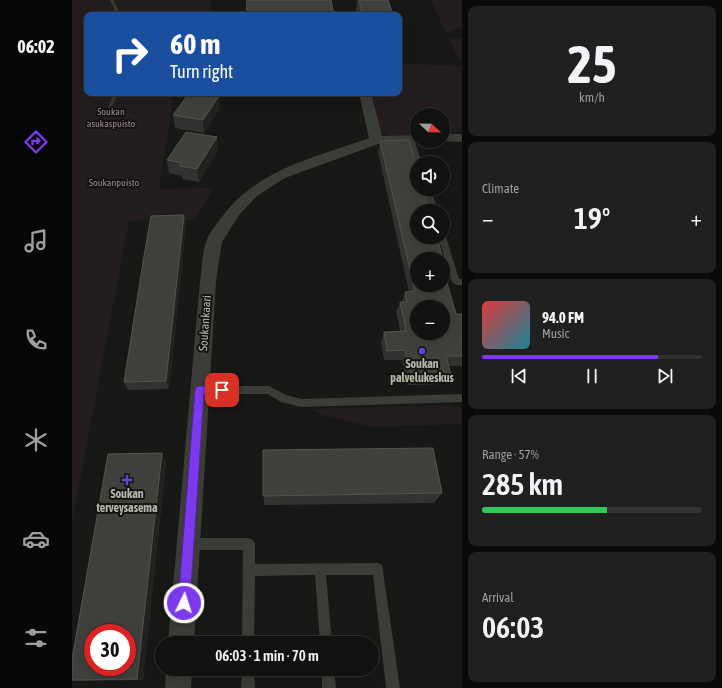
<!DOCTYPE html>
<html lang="en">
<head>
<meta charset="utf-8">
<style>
	:root { --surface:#121211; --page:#1f201f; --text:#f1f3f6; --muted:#9c9e9f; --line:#313231; --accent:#7c3aed }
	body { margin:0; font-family:"Asap Condensed",sans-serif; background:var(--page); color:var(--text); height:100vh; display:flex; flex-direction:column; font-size:15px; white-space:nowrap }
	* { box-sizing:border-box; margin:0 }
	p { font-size:13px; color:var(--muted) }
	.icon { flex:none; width:22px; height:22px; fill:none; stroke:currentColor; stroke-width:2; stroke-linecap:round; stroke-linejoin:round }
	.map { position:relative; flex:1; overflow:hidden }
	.panel { display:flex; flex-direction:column; gap:6px; padding:6px; background:#0a0a09; width:260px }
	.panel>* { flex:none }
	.top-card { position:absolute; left:12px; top:12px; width:318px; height:84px; border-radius:8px; box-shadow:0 4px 16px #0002,0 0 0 1px var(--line); background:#1a4fa0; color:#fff; overflow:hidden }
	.needle { width:26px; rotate:112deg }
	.buttons { position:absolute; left:338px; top:108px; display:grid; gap:8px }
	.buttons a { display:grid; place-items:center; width:40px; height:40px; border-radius:50%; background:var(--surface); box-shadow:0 4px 16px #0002,0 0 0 1px var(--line); font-size:20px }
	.speed { position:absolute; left:12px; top:624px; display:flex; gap:8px; font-size:20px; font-weight:700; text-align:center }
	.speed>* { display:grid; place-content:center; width:52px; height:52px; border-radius:50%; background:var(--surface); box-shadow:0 4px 16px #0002,0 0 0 1px var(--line); line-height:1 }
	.speed .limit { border:6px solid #d22; background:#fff; color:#111 }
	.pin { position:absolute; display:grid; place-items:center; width:34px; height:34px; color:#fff; margin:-17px; border-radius:8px; box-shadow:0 2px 6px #0006 }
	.me { position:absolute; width:44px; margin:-22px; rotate:4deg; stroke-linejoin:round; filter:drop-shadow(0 0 3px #0008) }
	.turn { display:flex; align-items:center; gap:14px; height:84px; padding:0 20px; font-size:18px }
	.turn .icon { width:52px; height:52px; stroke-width:2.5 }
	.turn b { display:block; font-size:28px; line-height:34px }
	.big { font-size:30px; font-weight:600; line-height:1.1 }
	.panel .card { flex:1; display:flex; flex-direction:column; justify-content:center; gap:6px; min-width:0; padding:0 14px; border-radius:8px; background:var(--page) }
	.panel .dial { align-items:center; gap:0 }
	.dial b { font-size:52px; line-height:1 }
	.song { display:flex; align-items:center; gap:12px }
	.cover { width:48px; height:48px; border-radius:6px; background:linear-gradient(135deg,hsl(0 70% 55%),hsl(190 70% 35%)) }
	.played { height:4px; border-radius:2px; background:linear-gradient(90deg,var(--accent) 80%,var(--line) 80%) }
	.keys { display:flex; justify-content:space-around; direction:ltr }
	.heat { display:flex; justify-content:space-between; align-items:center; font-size:22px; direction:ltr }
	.charge { height:6px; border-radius:3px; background:linear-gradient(90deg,#34c759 57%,var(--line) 0) }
	.trip { position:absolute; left:83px; top:636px; width:224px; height:40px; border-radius:20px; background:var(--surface); box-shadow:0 4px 16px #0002,0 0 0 1px var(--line); font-weight:600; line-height:40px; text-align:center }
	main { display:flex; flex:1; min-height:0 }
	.tab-bar { display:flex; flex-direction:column; width:72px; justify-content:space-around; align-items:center; background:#070707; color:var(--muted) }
	.tab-bar .icon { width:28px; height:28px }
	.tab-bar .current { color:var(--accent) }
	.tab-bar b { font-size:18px; color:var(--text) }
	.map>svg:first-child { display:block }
</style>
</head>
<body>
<main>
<nav class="tab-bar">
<b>06:02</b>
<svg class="icon current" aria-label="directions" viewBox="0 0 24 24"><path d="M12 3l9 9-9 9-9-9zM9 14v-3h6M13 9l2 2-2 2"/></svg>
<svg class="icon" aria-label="music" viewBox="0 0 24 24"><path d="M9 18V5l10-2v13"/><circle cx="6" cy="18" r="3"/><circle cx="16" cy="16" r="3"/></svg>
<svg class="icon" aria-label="phone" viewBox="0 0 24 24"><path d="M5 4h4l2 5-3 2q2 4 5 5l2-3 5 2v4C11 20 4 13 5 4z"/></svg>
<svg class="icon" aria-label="climate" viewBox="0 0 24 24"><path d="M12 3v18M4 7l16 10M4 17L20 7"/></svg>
<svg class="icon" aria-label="car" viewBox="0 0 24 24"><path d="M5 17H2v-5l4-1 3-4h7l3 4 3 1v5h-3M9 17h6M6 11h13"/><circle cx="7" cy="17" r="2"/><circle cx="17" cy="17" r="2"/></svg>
<svg class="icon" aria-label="filters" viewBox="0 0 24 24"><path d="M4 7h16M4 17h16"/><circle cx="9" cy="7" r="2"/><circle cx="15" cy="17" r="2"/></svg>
</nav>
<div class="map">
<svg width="390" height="688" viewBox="0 0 390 688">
	<rect width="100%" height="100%" fill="#181817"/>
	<path fill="#231d20" d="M0 0H139L137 15H15V93H99L101 99 87 189 142 188 122 220 57 221 0 523Z
		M359 0H390V27L374 33Z
		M376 37 390 39V59H386Z
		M327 64 374 65 390 67V129L384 132 371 135V115H345V135H316L308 132 299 93H327Z
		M381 405 383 408 390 409V424L300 427 248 414 240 409Z"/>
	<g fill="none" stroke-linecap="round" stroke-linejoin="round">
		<path fill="#3b392e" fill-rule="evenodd" d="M38 0H42L46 9 45 15H41L42 9Z
			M42 93H46L38 113 35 114 34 113Z"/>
		<path fill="#3c3d38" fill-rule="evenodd" d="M339 137 342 139 350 163H345V165L344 163 336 139Z
			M351 189H359L366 211H358Z
			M371 235 374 237 387 279H390V285H384L380 282 366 237H371Z
			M128 386H197L214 395 229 399 390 394V402L229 407 209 402 196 394H128L125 393 123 390 125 387Z
			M116 538H177L181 540 183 544V564L306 563 310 565 328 688H314L301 575H254L260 643H248L243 575 183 576 182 643H170L171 550H116L112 548 110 544 112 540Z
			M170 669H182L183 688H169Z
			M250 669H262L264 688H250Z"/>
		<path fill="#3c3d38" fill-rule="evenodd" d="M287 93H299L310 136 345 135V141L350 142 306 144 213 178 185 196 167 215 150 242 144 281 122 643H96L128 281C130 269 130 253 134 242 137 233 144 225 149 218 185 169 242 158 297 138Z
			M371 134H390V142L367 141H371Z
			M94 669H120L119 688H93Z"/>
	</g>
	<path fill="#323330" d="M285 0H316L321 15H284V12Z
		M148 108 132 133 103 128 101 115Z
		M308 141 345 259 384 314H390V366H376L379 375 373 384 335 385 330 360H312L309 342 312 332 328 331 324 312 328 302H330L333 292H337L306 152Z
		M146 150 127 182 110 179V176L97 173 95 160Z
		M112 215 114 226 97 389 56 390 52 382Z
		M191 450 370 493 362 503 192 505Z
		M90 453 94 462 71 680 5 681 0 680V659Z"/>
	<path fill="#222221" d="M147 96 148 108 132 133 131 120Z
		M145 137 146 150 127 182 125 169Z
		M112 215 114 226 97 389 94 381Z
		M90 453 94 462 71 680 65 679Z"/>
	<path fill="#40413d" stroke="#52544e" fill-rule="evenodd" d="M175 0H259L262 15H174Z
		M287 0H316L321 15H294L293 11H289Z
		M117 93H132L147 96 131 120 101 115Z
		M114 132 145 137 125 169 108 166 110 163 95 160Z
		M337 140 345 169V189H351L357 211H345V237H365L371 259H345V285H371V269L384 314H390V356H374L379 375 339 376 333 350 315 351 312 332 334 331 328 302H335L333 292 343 291 308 141ZM345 307H371V333H345Z
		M112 215 94 381 52 382 72 256 79 216Z
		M361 448 370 493 191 496V450Z
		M90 453 65 679 0 680V659L36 454ZM21 633H55V667H21Z"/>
	<path fill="#7c3aed" stroke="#51269a" d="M128 386H150L154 387 155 390 154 393 132 394 118 603 116 607 112 609 108 607 106 603 123 390 124 387Z"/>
	<g fill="#5a4bdc" stroke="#131312" stroke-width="1.5">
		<circle cx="350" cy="351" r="4"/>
		<path d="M53 474h4v4h4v4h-4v4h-4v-4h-4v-4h4z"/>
	</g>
	<g text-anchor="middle" stroke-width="4" stroke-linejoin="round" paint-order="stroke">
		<g font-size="10" fill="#9f8491" stroke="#131312">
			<text x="39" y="115">Soukan<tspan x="39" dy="12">asukaspuisto</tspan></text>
			<text x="42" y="186">Soukanpuisto</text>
		</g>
		<g font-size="12" fill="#b5b7aa" stroke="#131312">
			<text transform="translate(133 323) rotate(-86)" y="4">Soukankaari</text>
		</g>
		<g font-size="12" font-weight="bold" fill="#b5b7aa" stroke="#131312">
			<text x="350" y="368">Soukan<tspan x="350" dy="14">palvelukeskus</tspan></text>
			<text x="55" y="498">Soukan<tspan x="55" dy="14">terveysasema</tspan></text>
		</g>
	</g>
</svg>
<div class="buttons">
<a><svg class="needle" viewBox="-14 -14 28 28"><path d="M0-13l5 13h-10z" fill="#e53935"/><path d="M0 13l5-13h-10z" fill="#9c9e9f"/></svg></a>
<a><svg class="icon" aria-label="sound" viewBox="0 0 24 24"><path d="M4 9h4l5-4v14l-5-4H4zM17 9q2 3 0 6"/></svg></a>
<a><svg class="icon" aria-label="search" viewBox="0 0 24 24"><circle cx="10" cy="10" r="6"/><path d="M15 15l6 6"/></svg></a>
<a>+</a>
<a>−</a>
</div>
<div class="speed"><div class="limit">30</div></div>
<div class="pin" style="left:150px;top:390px;background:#d93025"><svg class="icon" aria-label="arrive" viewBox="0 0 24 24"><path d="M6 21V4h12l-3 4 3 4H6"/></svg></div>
<svg class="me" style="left:112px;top:603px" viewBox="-20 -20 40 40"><circle r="17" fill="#7c3aed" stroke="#fff" stroke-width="3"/><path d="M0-11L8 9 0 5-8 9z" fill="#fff"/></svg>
<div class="trip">06:03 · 1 min · 70 m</div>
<div class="top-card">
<div class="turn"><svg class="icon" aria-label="right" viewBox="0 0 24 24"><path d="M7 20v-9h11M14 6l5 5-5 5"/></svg><div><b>60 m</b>Turn right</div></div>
</div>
</div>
<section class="panel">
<div class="card dial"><b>25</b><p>km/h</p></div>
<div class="card"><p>Climate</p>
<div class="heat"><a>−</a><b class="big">19°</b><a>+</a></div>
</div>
<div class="card">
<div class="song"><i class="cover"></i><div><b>94.0 FM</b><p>Music</p></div></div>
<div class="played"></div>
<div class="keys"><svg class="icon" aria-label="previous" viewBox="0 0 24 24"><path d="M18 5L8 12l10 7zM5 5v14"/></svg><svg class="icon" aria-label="pause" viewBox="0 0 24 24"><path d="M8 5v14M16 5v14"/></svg><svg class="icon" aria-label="next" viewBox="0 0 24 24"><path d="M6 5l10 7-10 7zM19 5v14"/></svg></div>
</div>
<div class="card"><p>Range · 57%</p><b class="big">285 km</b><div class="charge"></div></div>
<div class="card"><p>Arrival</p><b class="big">06:03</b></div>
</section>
</main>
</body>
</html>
